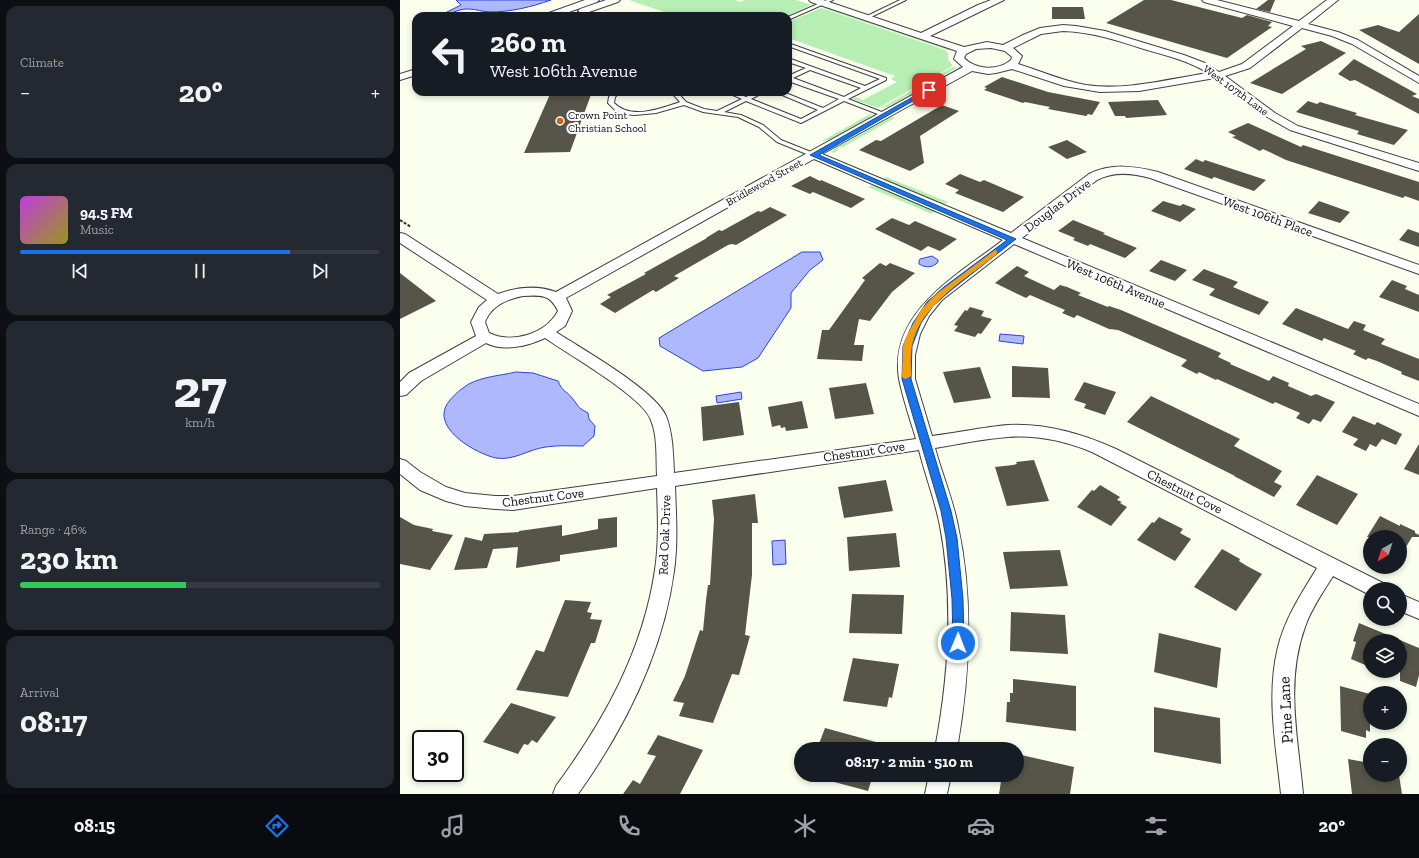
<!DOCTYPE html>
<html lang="en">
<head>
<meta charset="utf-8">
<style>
	:root { --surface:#171b24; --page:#242831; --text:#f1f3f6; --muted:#9ea1a6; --line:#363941; --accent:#1a73e8 }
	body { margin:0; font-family:"Zilla Slab",serif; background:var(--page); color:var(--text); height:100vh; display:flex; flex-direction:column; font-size:15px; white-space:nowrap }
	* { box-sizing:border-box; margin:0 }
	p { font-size:13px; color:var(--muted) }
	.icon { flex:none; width:22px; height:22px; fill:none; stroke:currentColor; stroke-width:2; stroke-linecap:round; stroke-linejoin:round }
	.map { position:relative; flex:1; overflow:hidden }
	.sheet { display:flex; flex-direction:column; gap:6px; padding:6px; background:#0d0f14; width:400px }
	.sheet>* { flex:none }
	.hud { position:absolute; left:12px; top:12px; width:380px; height:84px; border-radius:12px; box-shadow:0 2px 6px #0003; background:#171b24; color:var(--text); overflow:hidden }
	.needle { width:26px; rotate:219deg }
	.buttons { position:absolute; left:963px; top:530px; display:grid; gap:8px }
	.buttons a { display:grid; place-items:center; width:44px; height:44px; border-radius:50%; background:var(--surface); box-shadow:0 2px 6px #0003; font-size:20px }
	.speed { position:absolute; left:12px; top:730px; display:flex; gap:8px; font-size:20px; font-weight:700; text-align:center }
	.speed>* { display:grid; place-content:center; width:52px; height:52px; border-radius:50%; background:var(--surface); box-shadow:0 2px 6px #0003; line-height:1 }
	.speed .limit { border:2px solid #111; border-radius:6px; background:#fff; color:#111 }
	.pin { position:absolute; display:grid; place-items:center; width:34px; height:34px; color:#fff; margin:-17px; border-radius:8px; box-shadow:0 2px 6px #0006 }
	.me { position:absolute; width:44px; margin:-22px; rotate:1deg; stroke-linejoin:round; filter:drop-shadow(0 0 3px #0008) }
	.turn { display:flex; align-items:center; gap:14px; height:84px; padding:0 12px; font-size:18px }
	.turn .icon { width:52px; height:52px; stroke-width:2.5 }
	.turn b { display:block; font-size:28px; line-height:34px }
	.big { font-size:30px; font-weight:800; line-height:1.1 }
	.sheet .widget { flex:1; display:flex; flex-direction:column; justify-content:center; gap:6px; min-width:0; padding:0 14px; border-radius:12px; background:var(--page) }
	.sheet .dial { align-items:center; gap:0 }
	.dial b { font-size:52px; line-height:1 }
	.song { display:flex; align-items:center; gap:12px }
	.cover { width:48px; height:48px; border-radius:6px; background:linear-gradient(135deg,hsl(290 70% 55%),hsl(60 70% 35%)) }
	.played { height:4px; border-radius:2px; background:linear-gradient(90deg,var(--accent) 75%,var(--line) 75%) }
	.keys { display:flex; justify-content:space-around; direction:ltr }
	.heat { display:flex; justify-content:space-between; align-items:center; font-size:22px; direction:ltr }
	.charge { height:6px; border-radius:3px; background:linear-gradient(90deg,#34c759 46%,var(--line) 0) }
	.trip { position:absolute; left:394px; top:742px; width:230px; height:40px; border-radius:20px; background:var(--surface); box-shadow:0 2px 6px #0003; font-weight:800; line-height:40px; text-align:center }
	.tabs { display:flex; height:64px; justify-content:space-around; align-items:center; background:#090b0e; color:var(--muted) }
	.tabs .icon { width:28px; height:28px }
	.tabs .current { color:var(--accent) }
	.tabs b { font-size:18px; color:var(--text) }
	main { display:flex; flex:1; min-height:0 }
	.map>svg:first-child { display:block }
</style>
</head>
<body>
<main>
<section class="sheet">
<div class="widget"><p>Climate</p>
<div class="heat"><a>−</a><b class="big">20°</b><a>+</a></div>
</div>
<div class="widget">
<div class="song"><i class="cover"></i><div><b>94.5 FM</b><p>Music</p></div></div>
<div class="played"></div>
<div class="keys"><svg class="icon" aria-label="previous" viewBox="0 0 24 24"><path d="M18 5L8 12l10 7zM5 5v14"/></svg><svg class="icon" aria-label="pause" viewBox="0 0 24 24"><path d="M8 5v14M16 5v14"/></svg><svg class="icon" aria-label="next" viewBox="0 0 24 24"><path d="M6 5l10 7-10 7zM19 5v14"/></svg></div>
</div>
<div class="widget dial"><b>27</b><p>km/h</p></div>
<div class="widget"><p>Range · 46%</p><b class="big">230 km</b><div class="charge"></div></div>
<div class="widget"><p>Arrival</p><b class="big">08:17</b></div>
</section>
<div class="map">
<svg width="1019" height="794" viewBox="0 0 1019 794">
	<rect width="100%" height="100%" fill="#faffee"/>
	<path fill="#b6eeb3" d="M229 0H335L340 2 345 0H396L411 5 387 16H263L264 12Z
		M421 8 545 50 548 53V59L552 65 551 67 478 108 452 99 456 97 463 100 497 82 491 79 495 76 388 38V22Z
		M423 8 432 9 552 49 548 50Z
		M553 67 557 68 488 107 481 108Z
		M472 113 469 118 432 139 420 142Z
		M491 117 495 118 443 147 437 148 438 150 434 153 431 152 435 148Z
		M486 177 548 202 544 204 483 179Z
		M472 185 535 211 532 214 468 187Z"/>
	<path fill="#adb9fc" stroke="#2d44da" d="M56 0H151C131 7 111 12 90 12 83 12 76 9 69 9 58 8 49 16 39 16L61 5Z
		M402 252H420L423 260 410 270 391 293V308L358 358 342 367 303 371 260 346 259 338Z
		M532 256 538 260V262C533 268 525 268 519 264V261L520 259Z
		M600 334 624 336 623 344 599 341Z
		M116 372 133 373 158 381C163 393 166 390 172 398 180 407 175 406 188 413L189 419 195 426 194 436 183 446C171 446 158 445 146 447 129 449 114 461 96 458 77 454 34 430 46 406 49 400 58 391 63 388 76 377 99 376 116 372Z
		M341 392 342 399 317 403 316 396Z
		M385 540 386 564 373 565 372 541Z"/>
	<path fill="#575549" d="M744 0H771L842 18 847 15 872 22 868 26 872 27 827 58 706 23Z
		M868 0H875L870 12 856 9Z
		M652 7H683L685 19H652Z
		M1019 14V64L959 30 978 25 999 32Z
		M921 41 946 53 882 94 850 83 906 49 901 46Z
		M954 59 1017 94 1012 96 1019 99V114L955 80 950 81 938 74Z
		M602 77 648 92 700 102 692 115 688 114 686 116 648 109 650 107 625 102 623 103 584 90 587 88 584 87Z
		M151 92H192L170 152 124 153Z
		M758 100 767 115 726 118 725 116H715L708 102Z
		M908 101 917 104 920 102 957 113 955 115 1008 130 994 145 957 134 959 131 896 112Z
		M542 105 559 111 520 136 524 163 510 171 459 150 476 140 481 141Z
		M848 123 901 147 903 145 1019 182V201L1005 196 1003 198 886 160 863 149 860 151 832 137 836 136 828 132Z
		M667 140 687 152 667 159 648 147Z
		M796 159 803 162 805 160 866 180 854 191 814 177 812 179 784 169Z
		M560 174 580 182 584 180 624 197 603 212 555 193 559 190 545 184Z
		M410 176 420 181 421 180 465 199 451 208 413 192 410 194 391 186Z
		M763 201 780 206 783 204 796 209 780 222 751 211Z
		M919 201 950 212 940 223 908 213Z
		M370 207 387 215 336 245 332 244 328 245 274 276 279 278 256 292 253 290 215 313 200 304 211 297 207 295 246 274 244 273 307 238H306L319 230 322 231 358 211 361 212Z
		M492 218 509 225 515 221 557 239 540 251 528 246 521 251 475 229Z
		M673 220 705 233 703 234 737 248 725 258 690 244 688 246 673 240 675 238 658 231Z
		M1008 229 1019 233V247L999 240Z
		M761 260 787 270 775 281 749 271Z
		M480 263 486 266 490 263 515 273 492 292 470 321 459 319 454 345H464L462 361 417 359 422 330H429L465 280 462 278Z
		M617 266 629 272 624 276 654 290 660 285 667 287 681 293 678 295 708 307 709 306 721 310 821 353 818 357 831 363 830 364 858 376 869 381 873 376 889 383 888 386 911 396 916 394 935 402 921 422 913 419 909 424 896 418 900 413 875 402 873 404 817 379 816 380 799 372 797 374 781 366 787 360 718 330 709 329 677 315 674 318 662 313 665 310 630 295 626 298 595 283Z
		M804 269 838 282 833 287 869 302 859 315 809 295 815 289 792 280Z
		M0 273 36 301 0 319Z
		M992 280 1007 286 1005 289 1019 295V312L979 297Z
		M570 307 584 311 581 316 592 319 581 334 578 333 575 337 554 331 558 326 554 325 565 310 567 311Z
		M896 308 948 329 954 321 966 325 963 330 985 339 981 344 1019 359V381L1001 374 1002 372 977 361 968 358 966 360 953 354 956 351 924 338 922 341 882 324Z
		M612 366 648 368 650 398 612 397Z
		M580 367 591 398 554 403 543 372Z
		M684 382 716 392 705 415 684 408 686 404 674 400Z
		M466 383 474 414 435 419 429 388Z
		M751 396 840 439 834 446 882 471 874 482 882 486 874 497 834 476H835L727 422Z
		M402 401 408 428 386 431 385 427 381 428 380 425 372 427 368 407Z
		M339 402 344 435 303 441 301 407Z
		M953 416 975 425 977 422 1002 434 996 445 982 439 976 447 970 444 966 451 953 445 958 439 942 432Z
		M1019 444V475L1004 469Z
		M634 460 649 501 607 506 595 467 613 465 617 464 616 462Z
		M917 475 958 494 937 525 896 505Z
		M486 480 493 511 444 518 438 487Z
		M700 485 720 497 717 500 722 502 720 503 727 507 711 526 677 507 692 490 694 491Z
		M355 494 358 523H352V575L345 635 350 636 339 675 332 674 313 723 279 716 284 703 273 701 285 676 300 630 303 631 306 600 308 585H310L314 519 312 500Z
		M980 516 1000 526V524L1015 531V533L1019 535V537H1012L1000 557V537H967Z
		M0 517 14 525 33 529 32 531 53 535 30 570 0 564Z
		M217 517V547L160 555V561L116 568 118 547 93 549 87 568 54 570 65 537 82 541 84 534 119 532V531L162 525V536L198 529V519Z
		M759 517 783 529 780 533 791 539 775 561 737 540 752 522 754 523Z
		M496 533 500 567 449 571 447 537Z
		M822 549 840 559 839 561 847 566 862 574 836 611 794 587Z
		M660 550 668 586 610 589 603 552Z
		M452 594 504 595 502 634 449 633Z
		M165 600 191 602 187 612 192 613 190 619 202 620 195 643H191L168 697 116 690 136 650 144 652Z
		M611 612 665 615 668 654 610 651Z
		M959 623 1019 648V675L1016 687 1000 681V641H970V667L951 659 955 646 956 642 953 641Z
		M759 633 821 648 817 688 754 672Z
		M453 658 499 664 492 698 489 697 487 707 443 701Z
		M613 679 676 686V731L606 722 607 702H610V693H613Z
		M940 686 970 694V732L966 730V738L941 731Z
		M111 703 156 717 137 743 132 740 128 745 124 744 118 754 83 742Z
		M754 707 820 718 821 764 754 752Z
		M425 728 487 745 486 749H417Z
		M258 735 303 750 280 794H223L233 780 240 784 256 756 247 754Z
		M617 754 674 767 670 794H599L602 775H617Z
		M948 759 970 763V775H999L1002 794H952Z
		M424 775H473L468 791 423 779Z"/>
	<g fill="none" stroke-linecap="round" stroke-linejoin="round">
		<g stroke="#404040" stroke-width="2">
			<path id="lane" d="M427 0H433L388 20V17Z
				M500 0H506L469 18 465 17Z
				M388 43 486 78V80L448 99 487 114V116H483L444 101 401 123 346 101 324 112 341 115 363 125 381 140 416 154 417 155 414 157 377 142 359 127 338 117 303 112 284 105 256 113 235 115 223 114 215 110 208 103 209 97 214 92H220L215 97 214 103C231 120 260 109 280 102L271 92H277L286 102 304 109 317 111 342 99 326 92H334L346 97 357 92H364L351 99 401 119 418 110 375 92H383L423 108 439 99 388 81V76L406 68 388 62V58L465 86 480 79 388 46ZM410 70 461 88 444 97 393 78Z"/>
		</g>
		<g stroke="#404040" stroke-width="2">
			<path id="street" d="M185 0H199L197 2 158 16H144L146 14Z
				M206 0H220L218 2 186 13 183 14 178 11 180 9Z
				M409 0H423L521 33 578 5 591 0H604L530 36 564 47 587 42 603 45 623 35 640 28 663 25 676 26 705 31 784 55 805 63 819 72 842 64 893 26 804 2 802 0H817L899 21 927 0H938L908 24 938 32 958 40 1019 76V83L952 44 932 36 902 28 850 68 825 76 875 113 898 126 1019 163V171L890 130 857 111 815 78 739 91 700 92 664 86 612 69 596 73 588 74 572 71 422 154 611 233 689 174C712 163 734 166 758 172L1019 265V274L750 178C732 173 714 171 697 180L622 238 1019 404V416L614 244 542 300 529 316 520 334 515 355V379L532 436C557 433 583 427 608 425 645 423 683 434 716 449L983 583 986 589H970V595L933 576C923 592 911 609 905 627 885 682 898 738 903 794H881C876 746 866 695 878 647 885 618 902 593 917 568L692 452C665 441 636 435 608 437 583 439 559 444 535 448 542 474 553 499 558 526 574 600 570 675 557 749H535C549 675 554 600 540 526 535 500 525 475 519 450L275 486C276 514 278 543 274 571 263 652 225 728 178 794H153L156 786C204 721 243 651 255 570 259 543 258 516 257 488L113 510 95 509 65 506 46 501 20 490 0 474V459L6 461 20 472 46 487 65 493 95 496H113L257 476C256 457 258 435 250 418 241 396 168 354 145 338 128 346 104 352 86 343L21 381 6 395 0 396V382L9 373 76 336 71 322 79 307 87 300 0 243V233L5 234 98 294C117 287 137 285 156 292L563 67 554 59 557 51 411 2ZM663 31C693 32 719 41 747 50 768 56 789 61 808 73 768 79 726 91 686 85 663 81 641 71 618 64L622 56 613 48 641 34ZM591 48 605 51 612 57 611 60C598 71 576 70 564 58L566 54 576 49ZM414 159 603 240C559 274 488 312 499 379 503 399 510 419 516 439L274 473C273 454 273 434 266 416 255 390 182 349 156 332L165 326 172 311 166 298ZM123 296C140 295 150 294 158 311 146 334 112 344 89 333L85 322C91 306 107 299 123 296Z
				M16 69V75L0 80V74Z
				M1000 594 1019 602V619L1000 611Z
				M529 775H551L547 794H525Z"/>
		</g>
		<path stroke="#2f2f2f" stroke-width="2" stroke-dasharray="3 1.5" stroke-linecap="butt" d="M0 220 11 227"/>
		<use href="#lane" fill="#fff" fill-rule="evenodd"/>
		<use href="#street" fill="#fff" fill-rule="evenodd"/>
	</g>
	<path fill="#1a73e8" stroke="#114b97" d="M527 89 532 90 419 155 616 239 550 291 533 306 521 323 512 346 511 379 551 511 557 538 563 599 564 643 562 647 558 648 554 647 553 643 552 599 546 538 541 511 502 379 503 346 513 323 527 302 544 287 607 240 410 155Z"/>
	<path fill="#f59e0b" d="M595 250 597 251V254C567 278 520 305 512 345 510 355 511 366 511 376L506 379 503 378 502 376 503 346 507 335 521 310 535 295Z"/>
	<circle fill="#cb6318" stroke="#fff" stroke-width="1.5" cx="160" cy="121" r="4"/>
	<g text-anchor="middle" stroke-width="4" stroke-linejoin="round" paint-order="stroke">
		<g font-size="11" fill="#0d0d0d" stroke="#fff">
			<text transform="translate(836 90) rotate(36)" y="4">West 107th Lane</text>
			<text transform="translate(364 182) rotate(-29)" y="4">Bridlewood Street</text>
		</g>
		<g font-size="11" fill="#0d0d0d" stroke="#fff" text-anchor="start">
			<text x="168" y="119">Crown Point<tspan x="168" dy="13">Christian School</tspan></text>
		</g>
		<g font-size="13" fill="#0d0d0d" stroke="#fff">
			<text transform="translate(657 205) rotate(-37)" y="5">Douglas Drive</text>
			<text transform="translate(868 216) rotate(20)" y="5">West 106th Place</text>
			<text transform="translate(716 283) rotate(23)" y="5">West 106th Avenue</text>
			<text transform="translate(464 451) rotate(-8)" y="5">Chestnut Cove</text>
			<text transform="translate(785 491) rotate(27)" y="5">Chestnut Cove</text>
			<text transform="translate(143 497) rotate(-7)" y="5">Chestnut Cove</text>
			<text transform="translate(264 535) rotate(-88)" y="5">Red Oak Drive</text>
		</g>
		<g font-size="16" fill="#0d0d0d" stroke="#fff">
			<text transform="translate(885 710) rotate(-93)" y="6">Pine Lane</text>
		</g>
	</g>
</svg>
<div class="buttons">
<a><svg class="needle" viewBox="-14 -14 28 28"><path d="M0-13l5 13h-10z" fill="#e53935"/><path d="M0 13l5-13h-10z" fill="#9ea1a6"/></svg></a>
<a><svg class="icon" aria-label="search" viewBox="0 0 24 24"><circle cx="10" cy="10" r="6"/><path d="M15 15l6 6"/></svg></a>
<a><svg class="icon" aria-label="layers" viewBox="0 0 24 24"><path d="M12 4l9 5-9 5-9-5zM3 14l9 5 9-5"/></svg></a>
<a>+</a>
<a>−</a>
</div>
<div class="speed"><div class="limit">30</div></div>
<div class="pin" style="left:529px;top:90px;background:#d93025"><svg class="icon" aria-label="arrive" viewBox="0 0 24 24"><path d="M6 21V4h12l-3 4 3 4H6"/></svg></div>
<svg class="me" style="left:558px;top:643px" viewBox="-20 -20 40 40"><circle r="17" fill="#1a73e8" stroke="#fff" stroke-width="3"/><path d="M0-11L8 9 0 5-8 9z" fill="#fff"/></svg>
<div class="trip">08:17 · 2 min · 510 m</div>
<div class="hud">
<div class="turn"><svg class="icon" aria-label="left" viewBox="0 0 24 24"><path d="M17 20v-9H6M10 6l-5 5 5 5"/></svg><div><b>260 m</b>West 106th Avenue</div></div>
</div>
</div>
</main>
<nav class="tabs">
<b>08:15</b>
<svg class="icon current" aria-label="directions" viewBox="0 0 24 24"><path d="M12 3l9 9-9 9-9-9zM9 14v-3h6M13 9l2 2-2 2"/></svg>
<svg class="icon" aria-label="music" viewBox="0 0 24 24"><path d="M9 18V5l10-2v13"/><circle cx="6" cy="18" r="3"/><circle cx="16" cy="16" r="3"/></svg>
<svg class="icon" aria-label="phone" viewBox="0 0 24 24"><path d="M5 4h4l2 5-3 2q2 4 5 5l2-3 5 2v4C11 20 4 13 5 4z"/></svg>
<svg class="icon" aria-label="climate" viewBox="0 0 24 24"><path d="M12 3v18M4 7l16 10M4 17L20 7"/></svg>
<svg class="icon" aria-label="car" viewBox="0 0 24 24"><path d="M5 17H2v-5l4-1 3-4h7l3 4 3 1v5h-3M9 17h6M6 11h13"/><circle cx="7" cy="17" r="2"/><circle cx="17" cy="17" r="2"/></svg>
<svg class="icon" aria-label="filters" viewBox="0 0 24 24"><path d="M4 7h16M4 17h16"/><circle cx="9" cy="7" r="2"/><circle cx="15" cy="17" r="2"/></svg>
<b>20°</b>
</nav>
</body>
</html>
